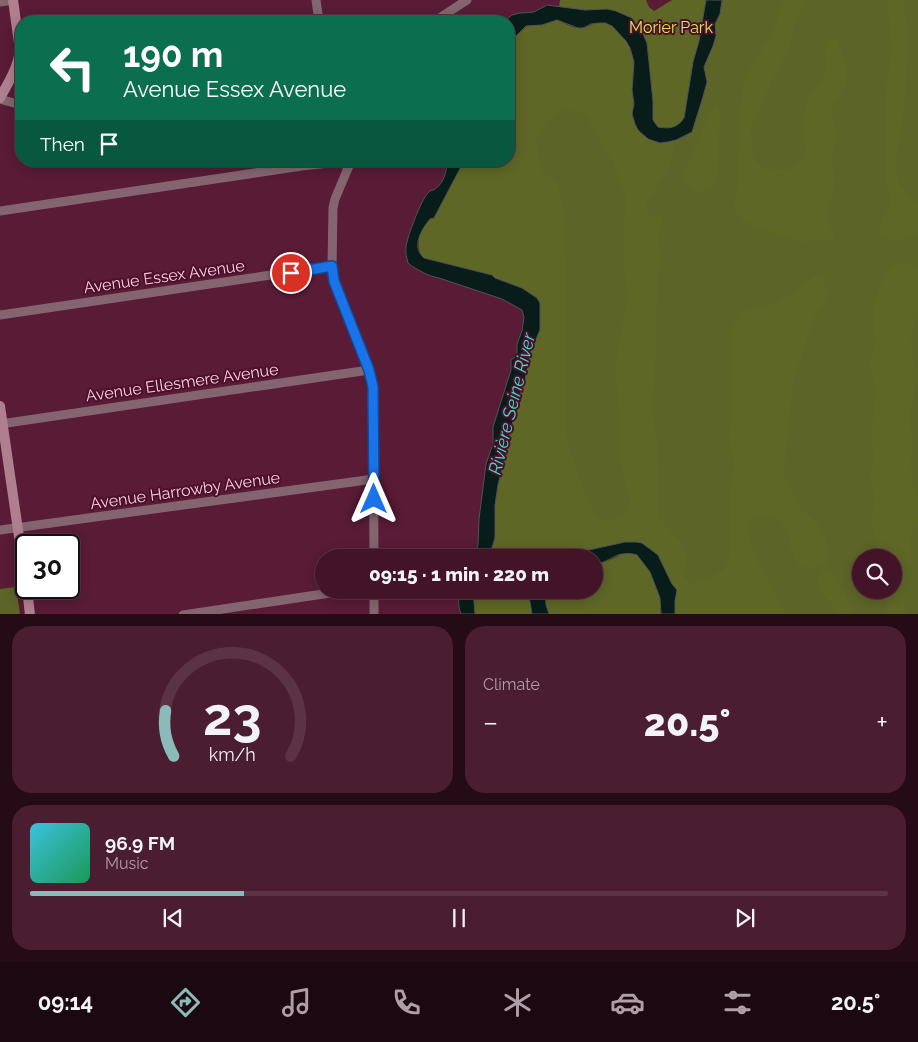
<!DOCTYPE html>
<html lang="en">
<head>
<meta charset="utf-8">
<style>
	:root { --surface:#431428; --page:#4a1d30; --text:#f1f3f6; --muted:#af9ea8; --line:#5b3345; --accent:#8bbbb9 }
	body { margin:0; font-family:Raleway,sans-serif; background:var(--page); color:var(--text); height:100vh; display:flex; flex-direction:column; font-size:19px; white-space:nowrap }
	* { box-sizing:border-box; margin:0 }
	p { font-size:16px; color:var(--muted) }
	.icon { flex:none; width:28px; height:28px; fill:none; stroke:currentColor; stroke-width:2; stroke-linecap:round; stroke-linejoin:round }
	.map { position:relative; height:614px; overflow:hidden }
	.details { display:flex; flex-direction:column; gap:12px; padding:12px; background:#250b16; flex:1 }
	.details>* { flex:none }
	.top-card { position:absolute; left:15px; top:15px; width:500px; height:152px; border-radius:20px; box-shadow:0 2px 12px #0003,0 0 0 1px var(--line); background:#0b6e4f; color:#fff; overflow:hidden }
	.controls { position:absolute; left:852px; top:549px; display:grid; gap:10px }
	.controls a { display:grid; place-items:center; width:50px; height:50px; border-radius:50%; background:var(--surface); box-shadow:0 2px 12px #0003,0 0 0 1px var(--line); font-size:25px }
	.speed { position:absolute; left:15px; top:534px; display:flex; gap:10px; font-size:25px; font-weight:700; text-align:center }
	.speed>* { display:grid; place-content:center; width:65px; height:65px; border-radius:50%; background:var(--surface); box-shadow:0 2px 12px #0003,0 0 0 1px var(--line); line-height:1 }
	.speed .limit { border:2px solid #111; border-radius:8px; background:#fff; color:#111 }
	.pin { position:absolute; display:grid; place-items:center; width:42px; height:42px; color:#fff; margin:-21px; border:2px solid #fff; border-radius:50%; box-shadow:0 1px 5px #0007 }
	.me { position:absolute; width:55px; margin:-28px; rotate:0deg; stroke-linejoin:round; filter:drop-shadow(0 0 4px #0008) }
	.turn { display:flex; align-items:center; gap:18px; height:105px; padding:0 25px; font-size:22px }
	.turn .icon { width:65px; height:65px; stroke-width:2.5 }
	.turn b { display:block; font-size:35px; line-height:42px }
	.then { display:flex; align-items:center; height:48px; padding:0 25px; background:#0003; gap:10px; font-size:19px }
	.big { font-size:38px; font-weight:800; line-height:1.1 }
	.details .tile { flex:1; display:flex; flex-direction:column; justify-content:center; gap:8px; min-width:0; padding:0 18px; border-radius:20px; background:var(--page) }
	.details .dial { align-items:center; gap:0 }
	.dial svg { height:130px; overflow:visible; fill:none; stroke:var(--line); stroke-width:7; stroke-linecap:round; text-anchor:middle }
	.dial text { fill:var(--text); stroke:none }
	.song { display:flex; align-items:center; gap:15px }
	.cover { width:60px; height:60px; border-radius:8px; background:linear-gradient(135deg,hsl(190 70% 55%),hsl(150 70% 35%)) }
	.played { height:5px; border-radius:2px; background:linear-gradient(90deg,var(--accent) 25%,var(--line) 25%) }
	.keys { display:flex; justify-content:space-around; direction:ltr }
	.heat { display:flex; justify-content:space-between; align-items:center; font-size:28px; direction:ltr }
	.details .tiles { flex:1; display:grid; gap:12px; grid-template-columns:1fr 1fr }
	.tile:last-child { grid-column:span 2 }
	.trip { position:absolute; left:315px; top:549px; width:288px; height:50px; border-radius:25px; background:var(--surface); box-shadow:0 2px 12px #0003,0 0 0 1px var(--line); font-weight:800; line-height:50px; text-align:center }
	.menu { display:flex; height:80px; justify-content:space-around; align-items:center; background:#1b0810; color:var(--muted) }
	.menu .icon { width:35px; height:35px }
	.menu .selected { color:var(--accent) }
	.menu b { font-size:22px; color:var(--text) }
	.map>svg:first-child { display:block }
</style>
</head>
<body>
<div class="map">
<svg width="918" height="615" viewBox="0 0 918 615">
	<rect width="100%" height="100%" fill="#591b36"/>
	<path fill="#5c6527" fill-rule="evenodd" d="M722 0H918V614H675V601L658 555 557 557H489L495 538V505L540 303 430 219 464 161H509V64L511 56 509 45 668 142C676 140 688 137 693 129L706 86 707 82 704 67 713 46 716 36 715 24 720 14ZM861 558H894V590H861Z
		M16 587 20 614H0V589Z"/>
	<path fill="#5e6726" fill-rule="evenodd" d="M560 0H646L649 7 654 11 672 0H706L699 41 693 62 685 113C682 127 671 130 658 127L653 120V101L647 43 616 11 607 9 585 10 559 7Z
		M784 0H807L803 7 793 31 791 42 786 55 772 81 763 103 752 122 751 135 753 154 757 162 765 168 777 170H787L799 163 804 159 806 151 803 140V131L805 109 809 97 822 80 827 68 825 54 826 45 831 37 837 39C842 53 850 69 846 85 843 93 836 101 831 108L838 135C833 146 832 153 833 166 833 171 836 176 835 182 835 194 827 204 827 217 828 226 835 229 835 238L831 241 817 239 808 243 768 232 744 221 733 209 738 183V160L740 136 739 115 743 82 757 57 773 32Z
		M885 0H903L908 30V45L905 102 897 155 896 171 899 183 914 201 918 203V233L905 239 891 240 879 235 882 218 890 207 891 200 885 178V101L888 73 892 52 888 5Z
		M557 20C564 23 576 30 583 28 592 26 595 20 606 23 612 25 616 31 621 35 640 56 632 67 633 91 633 99 634 105 632 114L668 142 673 141 674 147 671 161 667 173 658 181 655 191 646 205 649 214 661 217 663 221 659 233 658 243 661 258 658 277 655 373 652 404 658 450 659 504 658 517 681 542 688 559 684 571 685 579 693 584 710 577 723 570 730 557V490L734 467 729 440 732 410 731 330 739 313 754 308 778 303 814 277H822L830 294 814 318 801 358 792 391 786 451 784 476 801 509 817 523 825 537 829 554 826 564C812 568 813 569 798 565L790 547 787 531 778 518 763 515 748 521 751 547 785 614H675V601L677 590 672 584 658 555 642 543 637 542H625L557 557H489L495 538V505L498 485 518 399 525 380 530 353 540 330 537 298 522 288 495 278 492 275 424 258C413 248 420 222 434 218L464 161H509V64L511 56 509 45 511 41 527 26 542 25ZM562 109 586 114 593 130 613 162 625 194 624 264 628 296 615 367 618 394 621 465 630 502 623 516 607 522 597 518 585 494 566 437V273L563 204 558 184 542 170 536 139 549 119Z
		M715 105 718 108 720 116 718 173 712 188 701 193 684 183 683 175 705 123Z
		M900 263 917 266 918 269V312L911 337 913 360 918 373 909 418 913 438 911 460 912 481 918 493V520L910 535 911 557 904 599 906 614 886 615 887 611 881 590H894V558L880 557 871 521 875 500 870 475 874 460 871 437 876 390 869 363 876 341 873 332V309L880 286 889 269Z
		M627 553 637 555 650 572 660 598 661 614H549L546 605 545 590H594V564C605 564 616 556 627 553Z
		M825 570 834 574 851 606 857 614H839L823 594 817 582 821 574Z
		M473 590H528L532 614H475Z"/>
	<path fill="#081d19" stroke="#505354" d="M706 0H722L720 14 715 24 716 36 713 46 704 67 707 82 706 86 702 100 692 132 676 140 668 142 660 143 648 139 638 130 635 124 632 114 634 104 632 90 634 62 630 48 626 41 612 26 605 23H599L591 24 583 28H578L557 20 542 25 526 26 511 41 509 45V21H504L512 15 520 13 534 12 547 5 585 10 607 9 616 11 632 18 643 34 647 43 653 101V120L658 127C670 129 677 128 684 118L693 62 699 41Z
		M447 161H464L434 218 430 219C421 230 411 247 424 258L492 275 495 278 522 288 537 298 540 303V330L530 353 525 380 518 399 498 485 495 505V538L489 557H474L478 545 479 519 486 464 493 444V427L511 370V360L517 356V344L522 331 524 317 522 310 502 299 439 278C428 276 417 270 408 263 407 258 405 253 406 247 407 237 421 200 428 193 430 190 432 191 435 189 444 183 447 171 447 161Z
		M625 542H637L642 543 658 555 672 584 677 590 675 601V614H661L660 598 650 572 637 555C630 553 623 553 616 556 609 559 602 564 594 564V558L557 557Z
		M460 590H473L475 614H461C458 607 458 598 460 590Z
		M528 590H545L546 605 549 614H532Z"/>
	<g fill="none" stroke-linecap="round" stroke-linejoin="round">
		<path stroke="#84656f" stroke-width="9" d="M316 0 319 21
			M0 2 13 0
			M435 21 467 0
			M0 99 14 103 21 102
			M351 161 335 199 333 208 332 266 334 281 369 370 373 387 374 558
			M0 211 302 166 338 162 349 166
			M0 315 332 266
			M0 424 369 370
			M0 530 374 479
			M374 590V615
			M183 615 350 590"/>
		<path stroke="#b07f8f" stroke-width="10" d="M0 98C8 83 18 68 20 50L13 0
			M0 406 26 585
			M27 588 30 615"/>
	</g>
	<g fill="none" stroke-linecap="round" stroke-linejoin="round">
		<g stroke="#114b97" stroke-width="12">
			<path id="route" d="M291 273 332 266 334 281 369 370 373 387 374 499"/>
		</g>
		<use href="#route" stroke="#1a73e8" stroke-width="9"/>
	</g>
	<g text-anchor="middle" stroke-width="4" stroke-linejoin="round" paint-order="stroke">
		<g font-size="16" fill="#d5eb4d" stroke="#4d0f2c">
			<text x="671" y="33">Morier Park</text>
		</g>
		<g font-size="16" fill="#f8d0dd" stroke="#4d0f2c">
			<text transform="translate(164 276) rotate(-8)" y="6">Avenue Essex Avenue</text>
			<text transform="translate(182 382) rotate(-8)" y="6">Avenue Ellesmere Avenue</text>
			<text transform="translate(185 490) rotate(-8)" y="6">Avenue Harrowby Avenue</text>
		</g>
		<g font-size="18" font-style="italic" fill="#36e3c3" stroke="#4d0f2c">
			<text transform="translate(512 404) rotate(-76)" y="6">Rivière Seine River</text>
		</g>
	</g>
</svg>
<div class="controls">
<a><svg class="icon" aria-label="search" viewBox="0 0 24 24"><circle cx="10" cy="10" r="6"/><path d="M15 15l6 6"/></svg></a>
</div>
<div class="speed"><div class="limit">30</div></div>
<div class="pin" style="left:291px;top:273px;background:#d93025"><svg class="icon" aria-label="arrive" viewBox="0 0 24 24"><path d="M6 21V4h12l-3 4 3 4H6"/></svg></div>
<svg class="me" style="left:374px;top:499px" viewBox="-20 -20 40 40"><path d="M0-17L14 15 0 8-14 15z" fill="#1a73e8" stroke="#fff" stroke-width="4"/></svg>
<div class="trip">09:15 · 1 min · 220 m</div>
<div class="top-card">
<div class="turn"><svg class="icon" aria-label="left" viewBox="0 0 24 24"><path d="M17 20v-9H6M10 6l-5 5 5 5"/></svg><div><b>190 m</b>Avenue Essex Avenue</div></div>
<div class="then">Then<svg class="icon" aria-label="arrive" viewBox="0 0 24 24"><path d="M6 21V4h12l-3 4 3 4H6"/></svg></div>
</div>
</div>
<section class="details">
<div class="tiles">
<div class="tile dial"><svg viewBox="0 0 100 80">
<path d="M14 69A42 42 0 1 1 86 69"/>
<path d="M14 69A42 42 0 0 1 9 41" stroke="#8bbbb9"/>
<text x="50" y="56" font-size="32" font-weight="700">23</text>
<text x="50" y="72" font-size="11">km/h</text>
</svg></div>
<div class="tile"><p>Climate</p>
<div class="heat"><a>−</a><b class="big">20.5°</b><a>+</a></div>
</div>
<div class="tile">
<div class="song"><i class="cover"></i><div><b>96.9 FM</b><p>Music</p></div></div>
<div class="played"></div>
<div class="keys"><svg class="icon" aria-label="previous" viewBox="0 0 24 24"><path d="M18 5L8 12l10 7zM5 5v14"/></svg><svg class="icon" aria-label="pause" viewBox="0 0 24 24"><path d="M8 5v14M16 5v14"/></svg><svg class="icon" aria-label="next" viewBox="0 0 24 24"><path d="M6 5l10 7-10 7zM19 5v14"/></svg></div>
</div>
</div>
</section>
<nav class="menu">
<b>09:14</b>
<svg class="icon selected" aria-label="directions" viewBox="0 0 24 24"><path d="M12 3l9 9-9 9-9-9zM9 14v-3h6M13 9l2 2-2 2"/></svg>
<svg class="icon" aria-label="music" viewBox="0 0 24 24"><path d="M9 18V5l10-2v13"/><circle cx="6" cy="18" r="3"/><circle cx="16" cy="16" r="3"/></svg>
<svg class="icon" aria-label="phone" viewBox="0 0 24 24"><path d="M5 4h4l2 5-3 2q2 4 5 5l2-3 5 2v4C11 20 4 13 5 4z"/></svg>
<svg class="icon" aria-label="climate" viewBox="0 0 24 24"><path d="M12 3v18M4 7l16 10M4 17L20 7"/></svg>
<svg class="icon" aria-label="car" viewBox="0 0 24 24"><path d="M5 17H2v-5l4-1 3-4h7l3 4 3 1v5h-3M9 17h6M6 11h13"/><circle cx="7" cy="17" r="2"/><circle cx="17" cy="17" r="2"/></svg>
<svg class="icon" aria-label="filters" viewBox="0 0 24 24"><path d="M4 7h16M4 17h16"/><circle cx="9" cy="7" r="2"/><circle cx="15" cy="17" r="2"/></svg>
<b>20.5°</b>
</nav>
</body>
</html>
